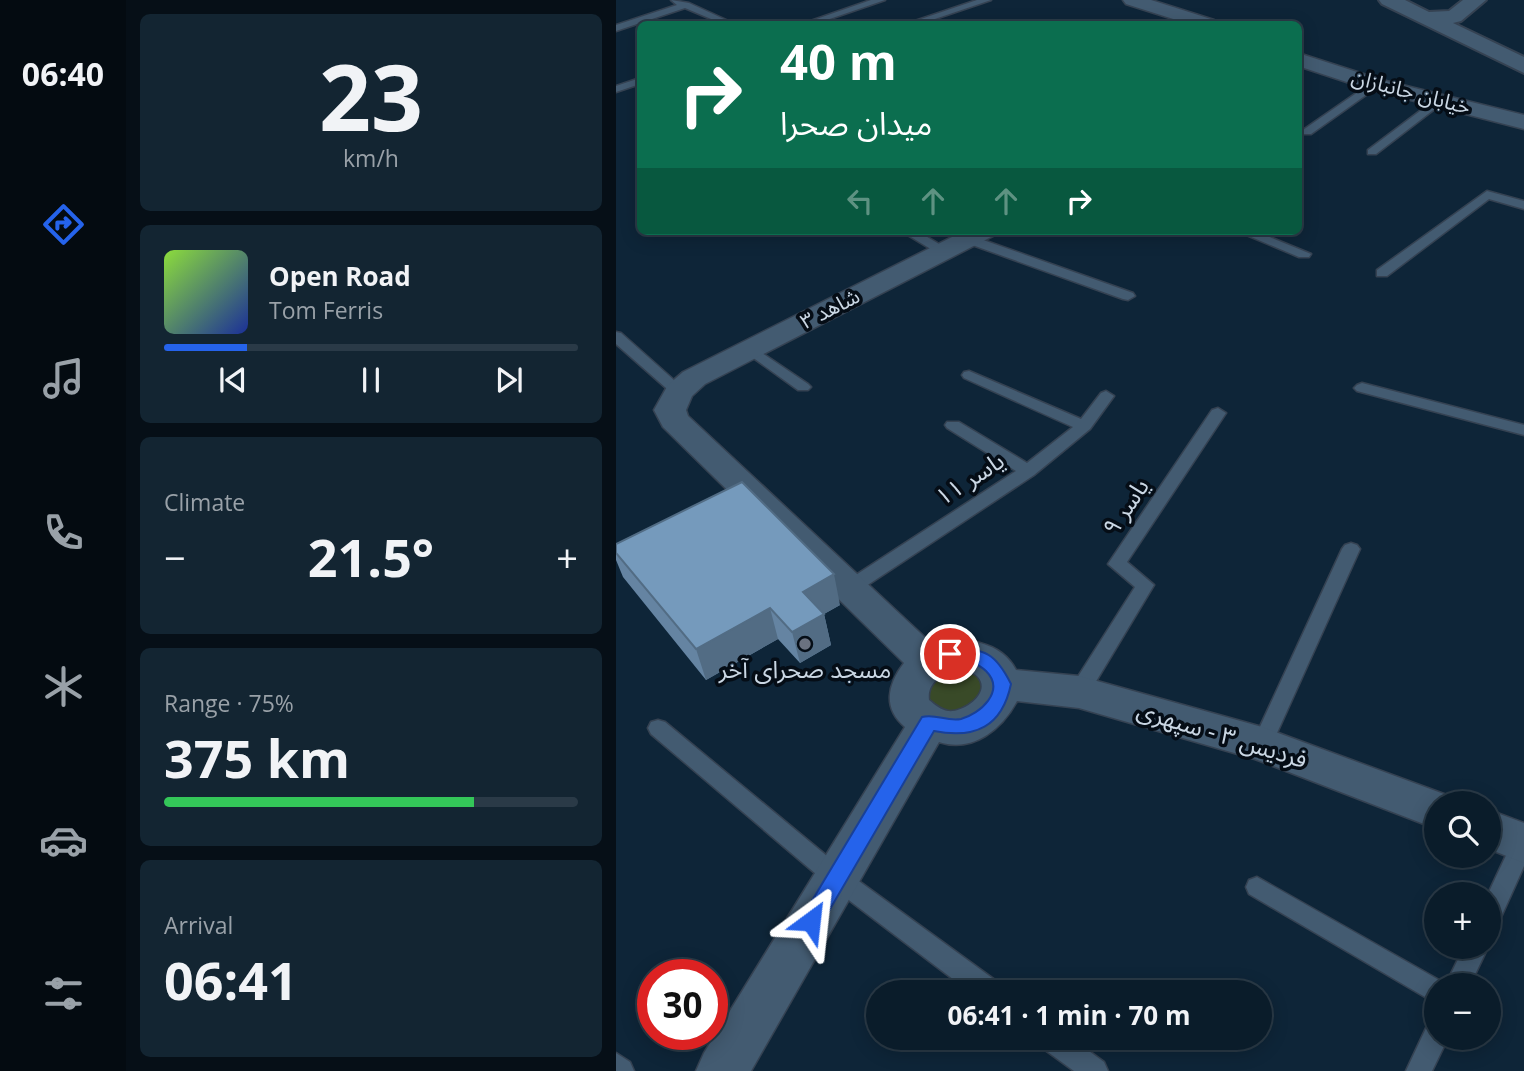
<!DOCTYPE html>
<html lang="en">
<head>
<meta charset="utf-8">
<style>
	:root { --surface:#0a1c2a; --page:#132532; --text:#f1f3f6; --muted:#99a1a8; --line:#2a3a47; --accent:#2563eb }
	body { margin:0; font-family:"Open Sans","Noto Sans Arabic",sans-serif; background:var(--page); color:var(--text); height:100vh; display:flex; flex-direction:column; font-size:26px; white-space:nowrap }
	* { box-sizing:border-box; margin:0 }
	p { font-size:23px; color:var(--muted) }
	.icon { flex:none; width:38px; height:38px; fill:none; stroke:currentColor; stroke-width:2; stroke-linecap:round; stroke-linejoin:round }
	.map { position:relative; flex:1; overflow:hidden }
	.drawer { display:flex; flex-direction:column; gap:14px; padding:14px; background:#060f17; width:490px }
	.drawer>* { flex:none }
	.guide { position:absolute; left:21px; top:21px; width:665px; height:214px; border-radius:10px; box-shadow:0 4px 18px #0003,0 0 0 2px var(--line); background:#0b6e4f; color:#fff; overflow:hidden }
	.tools { position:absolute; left:808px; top:791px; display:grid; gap:14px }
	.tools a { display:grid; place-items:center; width:77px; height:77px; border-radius:50%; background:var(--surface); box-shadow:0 4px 18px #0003,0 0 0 2px var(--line); font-size:35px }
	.speed { position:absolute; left:21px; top:959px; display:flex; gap:14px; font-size:35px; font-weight:700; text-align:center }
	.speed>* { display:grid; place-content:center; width:91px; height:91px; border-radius:50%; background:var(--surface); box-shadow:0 4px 18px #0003,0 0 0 2px var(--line); line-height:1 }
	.speed .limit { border:10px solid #d22; background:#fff; color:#111 }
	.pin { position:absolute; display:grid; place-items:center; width:60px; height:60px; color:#fff; margin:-30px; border:4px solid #fff; border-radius:50%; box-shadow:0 2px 7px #0007 }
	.me { position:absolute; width:77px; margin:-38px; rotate:30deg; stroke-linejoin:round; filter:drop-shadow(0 0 5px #0008) }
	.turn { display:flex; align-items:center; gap:24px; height:147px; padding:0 28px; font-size:32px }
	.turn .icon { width:91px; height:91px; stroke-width:2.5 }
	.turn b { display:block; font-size:49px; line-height:60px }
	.lanes { display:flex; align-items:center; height:66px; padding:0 28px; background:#0003; justify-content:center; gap:35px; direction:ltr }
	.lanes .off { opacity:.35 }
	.big { font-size:52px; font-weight:700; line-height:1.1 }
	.drawer .tile { flex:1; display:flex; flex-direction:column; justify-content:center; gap:10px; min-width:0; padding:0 24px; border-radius:10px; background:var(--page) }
	.drawer .dial { align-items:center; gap:0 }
	.dial b { font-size:91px; line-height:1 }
	.song { display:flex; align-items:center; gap:21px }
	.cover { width:84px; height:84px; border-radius:10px; background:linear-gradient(135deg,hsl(90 70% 55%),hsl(230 70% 35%)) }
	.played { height:7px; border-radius:4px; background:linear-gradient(90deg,var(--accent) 20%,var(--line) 20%) }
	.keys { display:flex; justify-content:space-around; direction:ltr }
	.heat { display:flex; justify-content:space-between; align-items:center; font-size:38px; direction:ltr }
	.charge { height:10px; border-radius:5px; background:linear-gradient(90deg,#34c759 75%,var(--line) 0) }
	.trip { position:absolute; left:250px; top:980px; width:406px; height:70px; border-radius:35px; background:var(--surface); box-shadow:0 4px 18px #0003,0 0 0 2px var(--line); font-weight:700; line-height:70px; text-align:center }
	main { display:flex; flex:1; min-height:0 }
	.menu { display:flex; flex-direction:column; width:126px; justify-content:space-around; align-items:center; background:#040b11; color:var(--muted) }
	.menu .icon { width:49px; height:49px }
	.menu .active { color:var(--accent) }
	.menu b { font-size:32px; color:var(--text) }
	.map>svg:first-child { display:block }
</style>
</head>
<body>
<main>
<nav class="menu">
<b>06:40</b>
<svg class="icon active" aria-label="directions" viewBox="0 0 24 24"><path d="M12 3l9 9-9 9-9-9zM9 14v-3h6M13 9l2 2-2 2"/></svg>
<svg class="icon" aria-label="music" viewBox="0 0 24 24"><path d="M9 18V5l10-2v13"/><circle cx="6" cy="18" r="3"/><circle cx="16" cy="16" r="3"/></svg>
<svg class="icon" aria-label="phone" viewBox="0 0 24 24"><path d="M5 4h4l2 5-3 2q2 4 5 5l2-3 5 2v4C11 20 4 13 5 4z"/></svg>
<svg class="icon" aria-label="climate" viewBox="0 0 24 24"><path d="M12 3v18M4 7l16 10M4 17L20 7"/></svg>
<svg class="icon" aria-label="car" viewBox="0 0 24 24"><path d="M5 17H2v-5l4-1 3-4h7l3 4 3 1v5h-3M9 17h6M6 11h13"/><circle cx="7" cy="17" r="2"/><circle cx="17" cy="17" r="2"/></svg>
<svg class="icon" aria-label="filters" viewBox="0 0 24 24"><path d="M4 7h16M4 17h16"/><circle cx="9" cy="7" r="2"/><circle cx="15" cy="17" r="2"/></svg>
</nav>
<section class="drawer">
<div class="tile dial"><b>23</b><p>km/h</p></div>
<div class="tile">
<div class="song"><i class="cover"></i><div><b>Open Road</b><p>Tom Ferris</p></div></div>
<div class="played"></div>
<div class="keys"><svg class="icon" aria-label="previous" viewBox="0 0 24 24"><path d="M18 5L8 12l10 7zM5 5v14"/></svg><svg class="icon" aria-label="pause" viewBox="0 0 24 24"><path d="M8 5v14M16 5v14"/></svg><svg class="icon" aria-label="next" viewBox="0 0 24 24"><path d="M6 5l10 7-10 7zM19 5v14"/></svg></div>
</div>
<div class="tile"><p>Climate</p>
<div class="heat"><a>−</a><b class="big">21.5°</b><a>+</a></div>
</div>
<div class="tile"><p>Range · 75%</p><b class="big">375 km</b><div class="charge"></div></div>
<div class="tile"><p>Arrival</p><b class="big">06:41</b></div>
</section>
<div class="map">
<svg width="908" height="1071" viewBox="0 0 908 1071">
	<rect width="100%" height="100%" fill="#0e2538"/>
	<path fill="#394a28" d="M327 667H359L372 690 343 714 315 708 308 686Z"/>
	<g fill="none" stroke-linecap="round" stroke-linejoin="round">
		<g stroke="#354252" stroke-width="3">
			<path id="lane" d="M55 0 73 3 119 24H107L69 8 0 31V25L61 5Z
				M255 0H269L199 24H186Z
				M361 0H375L307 23 299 21Z
				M24 78V84L0 92V86Z
				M755 83 764 85 695 134H687V130Z
				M820 99 829 101 760 154H752V150Z
				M871 191 908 201V209L873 199 771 276H761V270Z
				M285 231H301L335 251 333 254H323Z
				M621 231H639L695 254 693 257H683Z
				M353 235 517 293 519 296 512 300 507 299 348 242V236Z
				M0 332 5 333 68 389 71 392 68 395H58L0 344Z
				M134 345 192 384 195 387 192 390H182L129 352 127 349 129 346Z
				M353 371 465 419 485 393 490 391 498 396 474 429 418 475 238 594H226L223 589 226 584 400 471 331 428 329 425 331 422H343L411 463 457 427 348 378 346 375 348 372Z
				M746 383 908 425V435L741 391 738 388 741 385Z
				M602 408 610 413 511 562 538 585 470 698 463 700 456 698 453 692 456 686 519 587 492 564 596 410Z
				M735 543 741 545 744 549 656 744 653 750 646 753 639 750 636 744 726 549 729 545Z
				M42 720 49 722 229 871 383 983 386 992H354L213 885 35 734 32 728 35 722Z
				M908 831V866L881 926 873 929 872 894 900 834Z
				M641 877 830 984 848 947H872L854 985H821V1004L633 894 630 887 633 880Z
				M821 1020V1038H832L816 1071H790L812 1024Z
				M421 1038H455L488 1062 492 1071H458L425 1047Z
				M0 1053 14 1062 18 1071H0Z"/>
		</g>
		<g stroke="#354252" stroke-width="3">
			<path id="street" d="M507 0H535L598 20 601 24H573L510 4Z
				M682 53 766 80 908 115V129L752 89 682 66Z
				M348 231H381L377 236 89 384 76 396 70 410 72 416 317 645C346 635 385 641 400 670L463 676 646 727 836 797 840 803H821V829L639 759 463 708 401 701C386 729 357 753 323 742L135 1071H80L88 1053 289 727C266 708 272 684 288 663L47 427 38 410 52 385 67 372ZM336 669C345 670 356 670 362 677 376 693 347 713 332 711 325 710 319 705 313 700 311 684 323 677 336 669Z
				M873 810 908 823V863L873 849Z"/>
		</g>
		<g stroke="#354252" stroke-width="4">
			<path id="secondary" d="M763 0H789L813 12 833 11 847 0H870L845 21 837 23 908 57V73L766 4Z"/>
		</g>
		<use href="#lane" fill="#435b71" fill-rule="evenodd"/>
		<use href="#street" fill="#435b71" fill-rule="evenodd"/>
		<use href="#secondary" fill="#435b71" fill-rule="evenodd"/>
	</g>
	<path fill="#6584a2" d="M0 544 224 605 208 614 215 645 184 663 162 639 90 680 7 577 0 560Z"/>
	<path fill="#526c84" d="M218 574 224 605 208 614 215 645 184 663 176 632 187 592Z
		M154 608 162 639 90 680 80 649Z"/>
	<path fill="#759abc" stroke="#526c84" stroke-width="2" d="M126 482 218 574 187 592 208 614 176 632 154 608 80 649 0 553V544Z"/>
	<path fill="#2563eb" stroke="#184099" stroke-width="2" d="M334 647C370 650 379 652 395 684 386 727 359 739 318 731L203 928 195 931 188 928 185 921 188 914 306 717C319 713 331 722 345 719 364 714 390 691 370 671 358 659 342 663 328 659L325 654 328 649Z"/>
	<circle fill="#6b7280" stroke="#050d16" stroke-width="2.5" cx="189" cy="644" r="7"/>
	<g text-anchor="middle" stroke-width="7" stroke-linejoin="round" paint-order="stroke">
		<g font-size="21" fill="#cad7e4" stroke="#050d16">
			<text transform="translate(795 92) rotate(15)" y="7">خیابان جانبازان</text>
			<text transform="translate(214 309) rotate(-27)" y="7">شاهد ۳</text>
		</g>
		<g font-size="24" fill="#cad7e4" stroke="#050d16">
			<text transform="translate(354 479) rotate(-33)" y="8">یاسر ۱۱</text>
			<text transform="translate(510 507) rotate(-56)" y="8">یاسر ۹</text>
			<text transform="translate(606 735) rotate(17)" y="8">فردیس ۳ - سپهری</text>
		</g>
		<g font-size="24" fill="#cad7e4" stroke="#050d16">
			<text x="189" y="678">مسجد صحرای آخر</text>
		</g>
	</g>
</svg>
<div class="tools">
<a><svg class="icon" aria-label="search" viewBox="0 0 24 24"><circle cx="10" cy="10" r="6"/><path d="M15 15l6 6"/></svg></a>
<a>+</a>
<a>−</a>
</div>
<div class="speed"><div class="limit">30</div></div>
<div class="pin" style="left:334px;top:654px;background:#d93025"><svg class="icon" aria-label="arrive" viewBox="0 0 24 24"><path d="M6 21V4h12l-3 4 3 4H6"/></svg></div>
<svg class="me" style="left:195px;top:921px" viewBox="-20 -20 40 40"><path d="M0-17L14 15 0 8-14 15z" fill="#2563eb" stroke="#fff" stroke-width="4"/></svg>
<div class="trip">06:41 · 1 min · 70 m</div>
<div class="guide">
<div class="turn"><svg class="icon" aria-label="right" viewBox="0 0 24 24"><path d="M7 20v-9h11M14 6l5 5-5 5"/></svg><div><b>40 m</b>میدان صحرا</div></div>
<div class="lanes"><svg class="icon off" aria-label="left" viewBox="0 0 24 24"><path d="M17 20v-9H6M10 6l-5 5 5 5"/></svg><svg class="icon off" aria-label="ahead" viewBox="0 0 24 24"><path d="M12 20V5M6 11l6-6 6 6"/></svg><svg class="icon off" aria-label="ahead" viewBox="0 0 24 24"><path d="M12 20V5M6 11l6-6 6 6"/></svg><svg class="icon" aria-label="right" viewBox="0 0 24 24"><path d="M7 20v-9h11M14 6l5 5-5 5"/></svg></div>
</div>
</div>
</main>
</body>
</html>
